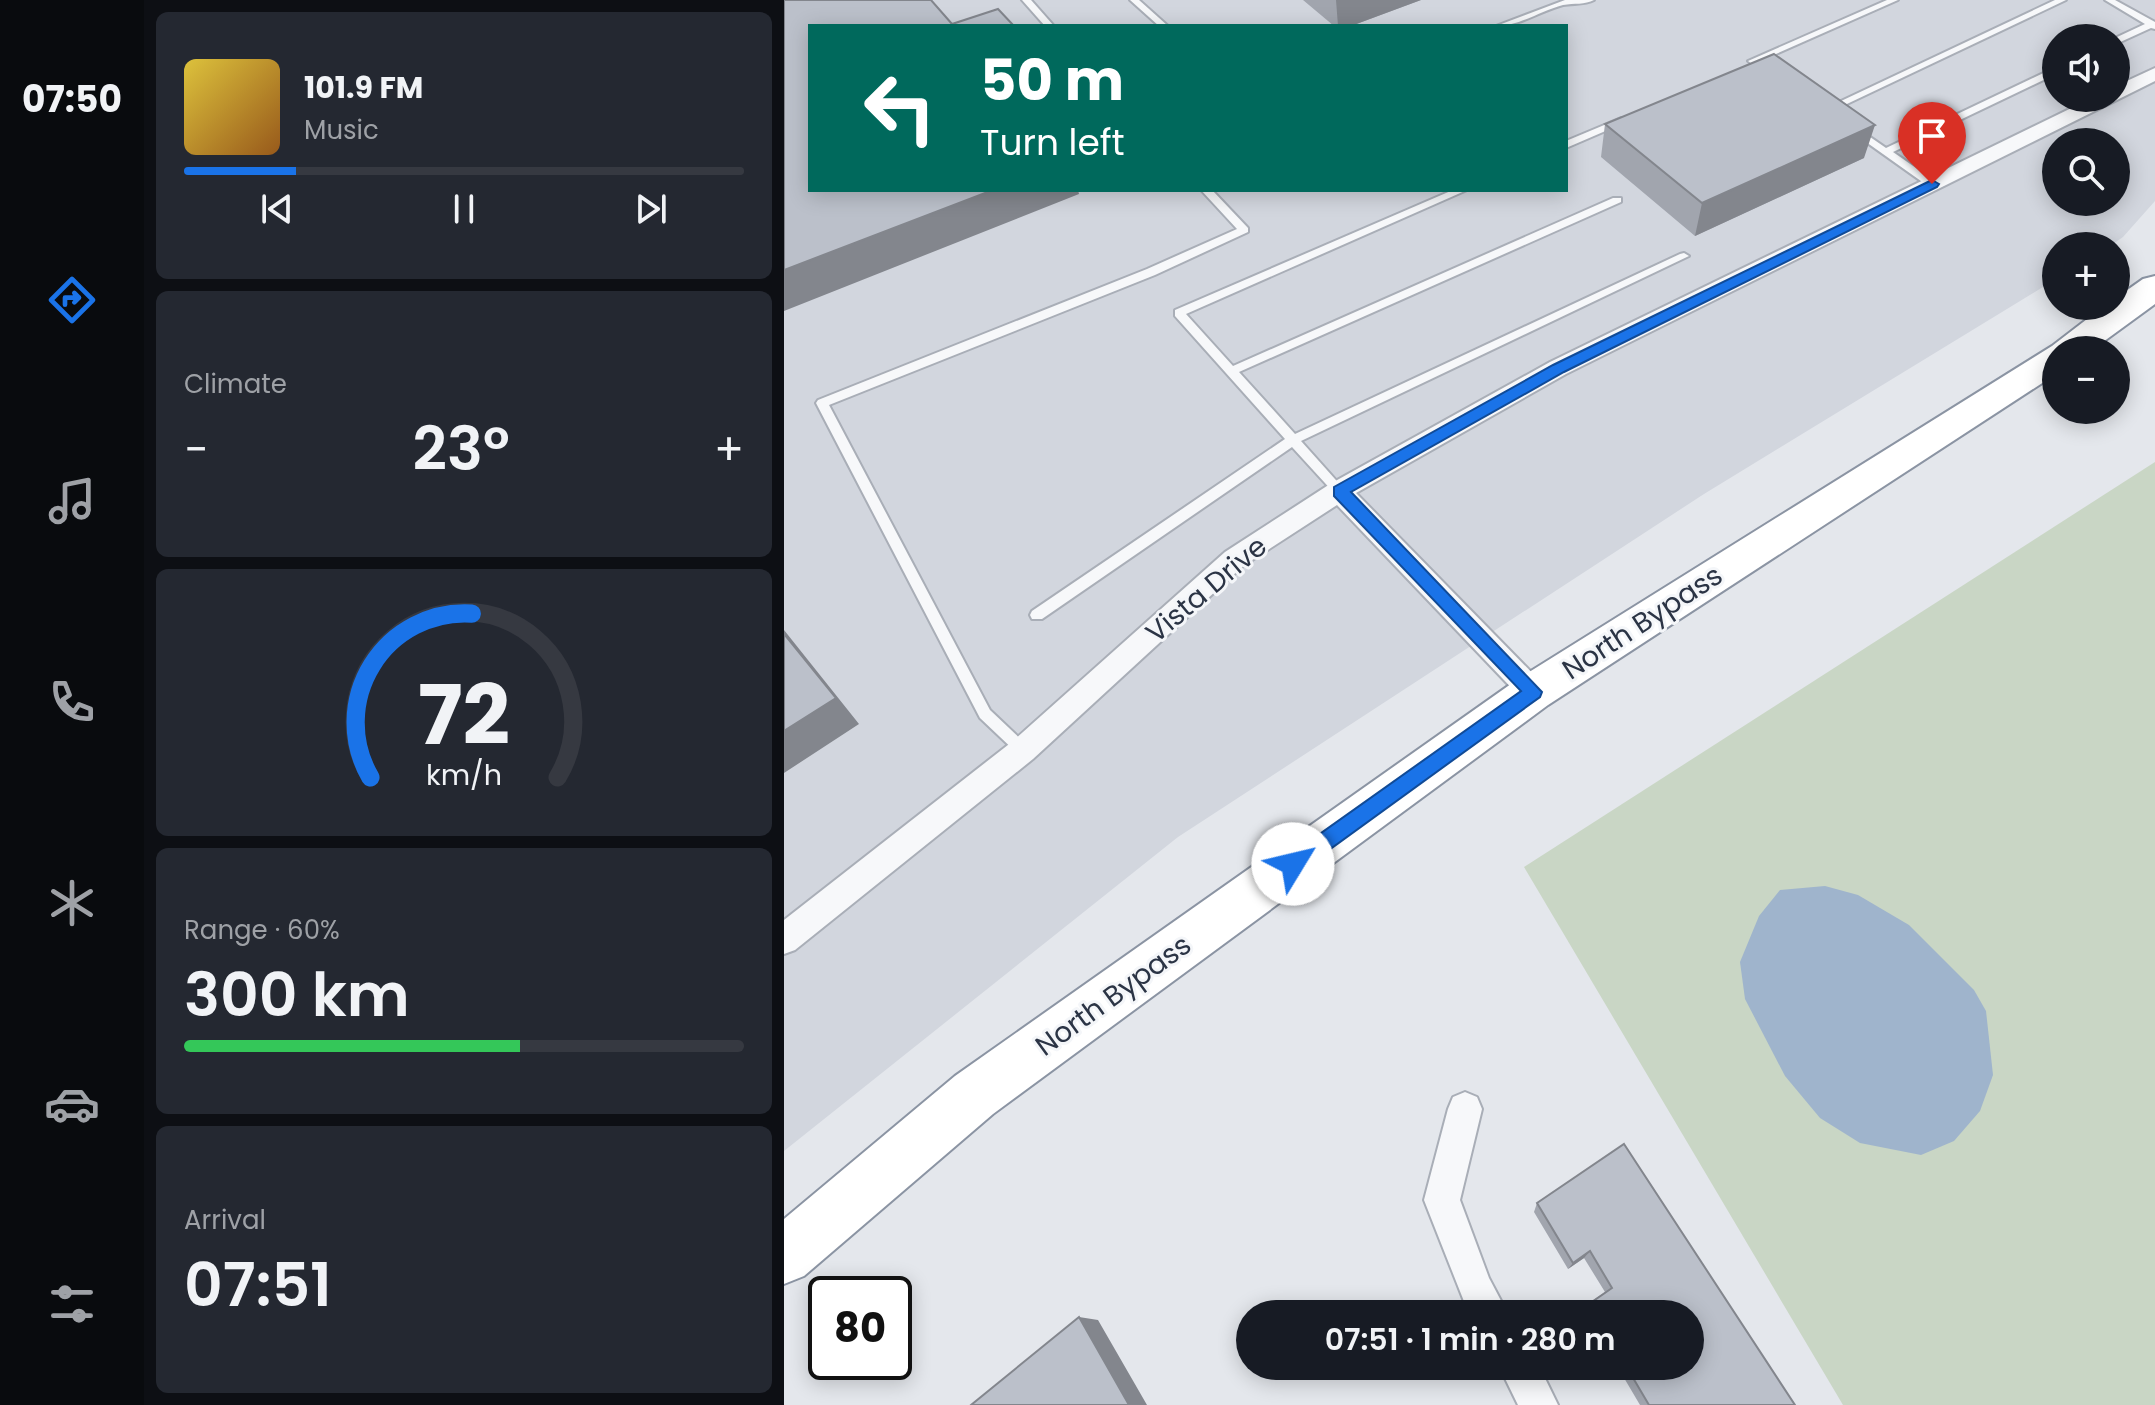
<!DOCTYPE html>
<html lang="en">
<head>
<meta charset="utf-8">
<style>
	:root { --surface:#171b24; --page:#242831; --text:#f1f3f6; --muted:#9ea1a6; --line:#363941; --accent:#1a73e8 }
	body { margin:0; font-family:Poppins,sans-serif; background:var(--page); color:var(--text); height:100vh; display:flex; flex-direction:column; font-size:30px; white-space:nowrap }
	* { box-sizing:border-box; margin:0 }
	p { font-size:26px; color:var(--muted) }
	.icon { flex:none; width:44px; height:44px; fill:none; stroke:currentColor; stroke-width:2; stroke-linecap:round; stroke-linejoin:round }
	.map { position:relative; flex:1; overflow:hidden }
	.sheet { display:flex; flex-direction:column; gap:12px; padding:12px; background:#0d0f14; width:640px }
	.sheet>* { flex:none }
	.top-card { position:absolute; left:24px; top:24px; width:760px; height:168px; border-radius:0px; box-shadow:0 4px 20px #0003; background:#00695c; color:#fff; overflow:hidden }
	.buttons { position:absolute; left:1258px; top:24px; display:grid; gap:16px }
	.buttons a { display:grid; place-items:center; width:88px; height:88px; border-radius:50%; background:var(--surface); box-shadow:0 4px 20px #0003; font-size:40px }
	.speed { position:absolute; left:24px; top:1276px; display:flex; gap:16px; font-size:40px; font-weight:700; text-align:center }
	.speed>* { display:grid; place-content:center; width:104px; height:104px; border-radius:50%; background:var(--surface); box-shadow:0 4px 20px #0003; line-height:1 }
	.speed .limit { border:4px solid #111; border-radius:12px; background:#fff; color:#111 }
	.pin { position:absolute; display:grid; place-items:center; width:68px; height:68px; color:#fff; margin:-82px -34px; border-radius:50% 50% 50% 0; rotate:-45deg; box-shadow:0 0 8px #0007 }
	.pin .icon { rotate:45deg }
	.me { position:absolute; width:88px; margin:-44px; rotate:54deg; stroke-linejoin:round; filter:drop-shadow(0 0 6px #0008) }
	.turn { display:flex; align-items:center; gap:28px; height:168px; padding:0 40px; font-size:36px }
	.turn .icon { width:104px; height:104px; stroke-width:2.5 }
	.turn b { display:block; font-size:56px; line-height:68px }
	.big { font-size:60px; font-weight:600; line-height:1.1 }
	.sheet .widget { flex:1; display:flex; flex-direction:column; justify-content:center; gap:12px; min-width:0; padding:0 28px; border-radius:12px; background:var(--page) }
	.sheet .dial { align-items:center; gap:0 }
	.dial svg { height:208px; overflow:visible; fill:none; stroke:var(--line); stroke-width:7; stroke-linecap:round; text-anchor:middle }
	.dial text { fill:var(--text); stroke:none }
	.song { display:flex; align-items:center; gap:24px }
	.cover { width:96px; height:96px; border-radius:12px; background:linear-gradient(135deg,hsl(50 70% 55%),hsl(30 70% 35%)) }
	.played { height:8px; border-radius:4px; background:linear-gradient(90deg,var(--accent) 20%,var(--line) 20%) }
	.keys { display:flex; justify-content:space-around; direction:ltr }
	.heat { display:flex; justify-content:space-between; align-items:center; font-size:44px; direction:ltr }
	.charge { height:12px; border-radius:6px; background:linear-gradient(90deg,#34c759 60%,var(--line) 0) }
	.trip { position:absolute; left:452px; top:1300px; width:468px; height:80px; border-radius:40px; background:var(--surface); box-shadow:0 4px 20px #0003; font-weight:600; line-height:80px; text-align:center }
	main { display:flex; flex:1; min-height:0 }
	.dock { display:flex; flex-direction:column; width:144px; justify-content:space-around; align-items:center; background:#090b0e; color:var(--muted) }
	.dock .icon { width:56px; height:56px }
	.dock .active { color:var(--accent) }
	.dock b { font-size:36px; color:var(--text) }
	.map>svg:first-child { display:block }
</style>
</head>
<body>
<main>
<nav class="dock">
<b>07:50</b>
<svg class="icon active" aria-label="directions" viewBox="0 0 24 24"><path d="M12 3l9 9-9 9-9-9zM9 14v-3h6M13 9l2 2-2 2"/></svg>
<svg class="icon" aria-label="music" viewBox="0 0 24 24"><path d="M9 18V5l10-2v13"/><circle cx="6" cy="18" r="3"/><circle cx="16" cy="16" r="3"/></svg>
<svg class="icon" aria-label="phone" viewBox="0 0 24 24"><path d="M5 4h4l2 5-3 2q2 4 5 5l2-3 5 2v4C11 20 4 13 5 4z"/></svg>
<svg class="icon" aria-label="climate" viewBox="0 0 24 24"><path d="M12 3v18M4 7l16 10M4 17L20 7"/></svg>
<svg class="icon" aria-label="car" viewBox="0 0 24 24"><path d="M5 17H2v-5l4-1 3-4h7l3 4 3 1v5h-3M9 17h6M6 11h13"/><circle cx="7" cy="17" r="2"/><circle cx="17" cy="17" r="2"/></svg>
<svg class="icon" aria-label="filters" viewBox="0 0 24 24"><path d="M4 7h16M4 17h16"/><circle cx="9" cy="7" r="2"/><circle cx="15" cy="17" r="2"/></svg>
</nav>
<section class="sheet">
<div class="widget">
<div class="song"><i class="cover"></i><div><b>101.9 FM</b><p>Music</p></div></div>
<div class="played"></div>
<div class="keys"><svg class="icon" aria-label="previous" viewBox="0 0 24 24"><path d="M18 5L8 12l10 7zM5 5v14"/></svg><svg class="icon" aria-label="pause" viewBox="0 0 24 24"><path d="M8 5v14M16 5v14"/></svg><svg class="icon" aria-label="next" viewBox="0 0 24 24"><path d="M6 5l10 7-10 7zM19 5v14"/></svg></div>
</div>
<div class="widget"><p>Climate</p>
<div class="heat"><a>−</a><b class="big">23°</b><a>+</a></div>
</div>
<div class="widget dial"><svg viewBox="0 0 100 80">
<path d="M14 69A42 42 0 1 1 86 69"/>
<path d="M14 69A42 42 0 0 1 53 6" stroke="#1a73e8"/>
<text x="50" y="56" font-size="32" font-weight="700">72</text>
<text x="50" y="72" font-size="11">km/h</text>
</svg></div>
<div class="widget"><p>Range · 60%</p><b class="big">300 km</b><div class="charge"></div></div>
<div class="widget"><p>Arrival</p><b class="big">07:51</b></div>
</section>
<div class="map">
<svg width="1371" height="1405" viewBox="0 0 1371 1405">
	<rect width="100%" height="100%" fill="#e4e7ec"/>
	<path fill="#d2d6de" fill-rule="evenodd" d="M0 0H1371V201L1339 237 1326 246H1272V279L920 494 394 837 0 1151ZM26 26H782V190H26ZM1272 38H1332V98H1272ZM1272 142H1332V202H1272Z"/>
	<path fill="#c9d6c5" d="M1371 462V1405H1059L740 867Z"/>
	<path fill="#9fb4cc" d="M1041 886 1074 895 1125 925 1190 990 1202 1011 1209 1075 1196 1111 1170 1141 1137 1155 1076 1143 1036 1118 1001 1076 961 999 956 962 975 916 996 890Z"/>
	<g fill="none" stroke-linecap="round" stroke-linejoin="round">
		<g stroke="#a9aeb7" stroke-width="4">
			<path id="service" d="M238 0H247L270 26H261Z
				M346 0H355L384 26H375Z
				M781 0H810C801 5 790 3 779 5 756 11 736 26 712 26Z
				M1103 0H1114L976 61 989 71V75H983L964 61Z
				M1271 0H1282L1046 112 1038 110Z
				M1321 0H1331L1371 22V29L1367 28 1332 44 1331 38 1361 24Z
				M1272 67V74L1109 152 1152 182V186H1144L1068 132 1076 130 1102 148Z
				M837 118 842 121 840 123 782 148V141Z
				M417 190H428L464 228V232L371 275 45 405 206 710 244 746 246 750 244 754 239 756 234 754 196 718 32 403 34 400 363 269 453 229Z
				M669 190H683L402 314 449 366 829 198H837V202L455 372 511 434 896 254 900 253 905 256 517 441 559 488 561 491 559 494H551L508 447 258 619H248L246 615 248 611 501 439 391 316V310Z"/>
		</g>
		<g stroke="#a9aeb7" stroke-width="4">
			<path id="minor" d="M1371 68V81L782 374 572 493 759 684 763 692 759 700 749 704 739 700 553 505 459 566 249 759 11 950 0 954V920L229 741 441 552 546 484 766 362 1308 98H1332V86Z
				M681 1092 693 1097 698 1109 676 1200 705 1278 724 1314H685L640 1200 664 1109 669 1097Z
				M715 1366H755L774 1405H734Z"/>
		</g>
		<g stroke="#8b94a3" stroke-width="4">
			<path id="trunk" d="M1371 276V304L1308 350H1272V374L764 705 209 1114 20 1276 0 1284V1219L171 1076 734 679 1268 346 1320 306H1332V298L1359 279Z"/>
		</g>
		<use href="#service" fill="#f7f8fa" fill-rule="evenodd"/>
		<use href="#minor" fill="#f7f8fa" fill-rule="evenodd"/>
		<use href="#trunk" fill="#fff" fill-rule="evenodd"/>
	</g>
	<path fill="#a1a5ae" d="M519 0H637L567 26H550Z
		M821 124 1080 158 911 236 817 157Z
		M840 1144 1011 1405H856L833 1366H906V1314H803L799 1307 821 1292 800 1258 784 1269 750 1212 753 1203Z"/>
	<path fill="#83868d" d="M552 0H637L567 26H554Z
		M1091 125 1080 158 911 236 918 203Z
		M209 190H294L295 194 0 311V270Z
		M0 630 75 724 0 773Z
		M806 1251 800 1258 784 1269 789 1263Z
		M295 1317 314 1320 363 1405H345Z"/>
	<path fill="#bbc0ca" stroke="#83868d" stroke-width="2" d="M0 0H147L168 24 214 9 230 26H26V190H209L0 270Z
		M990 54 1091 125 918 203 821 124Z
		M0 634 52 698 0 731Z
		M840 1144 1011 1405H865L842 1366H906V1314H811L805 1304 828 1288 806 1251 789 1263 753 1203Z
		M295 1317 345 1405H187Z"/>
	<path fill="#1a73e8" stroke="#114b97" stroke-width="2" d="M1148 180 1155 184 1153 187 780 372 567 492 758 692 756 697 516 871 509 873 502 871 500 864 502 858 737 691 550 496V487L769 365Z"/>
	<g text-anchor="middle" stroke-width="6" stroke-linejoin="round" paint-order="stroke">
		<g font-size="28" fill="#2b3445" stroke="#f4f6f9">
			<text transform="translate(422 589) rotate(-40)" y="10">Vista Drive</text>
			<text transform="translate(858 622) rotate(-33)" y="10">North Bypass</text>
			<text transform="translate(329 995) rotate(-36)" y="10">North Bypass</text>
		</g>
	</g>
</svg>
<div class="buttons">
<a><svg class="icon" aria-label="sound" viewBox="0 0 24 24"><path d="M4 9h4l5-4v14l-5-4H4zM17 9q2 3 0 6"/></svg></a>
<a><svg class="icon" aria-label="search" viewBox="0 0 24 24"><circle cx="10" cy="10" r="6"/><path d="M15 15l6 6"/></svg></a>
<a>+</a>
<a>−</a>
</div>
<div class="speed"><div class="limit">80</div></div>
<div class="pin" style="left:1148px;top:184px;background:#d93025"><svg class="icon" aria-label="arrive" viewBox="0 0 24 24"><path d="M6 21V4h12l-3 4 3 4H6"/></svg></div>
<svg class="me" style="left:509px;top:864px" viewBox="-20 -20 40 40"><circle r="19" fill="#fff"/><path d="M0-13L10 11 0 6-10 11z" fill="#1a73e8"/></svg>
<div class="trip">07:51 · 1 min · 280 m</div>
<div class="top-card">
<div class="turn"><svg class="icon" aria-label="left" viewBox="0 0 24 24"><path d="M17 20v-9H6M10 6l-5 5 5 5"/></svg><div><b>50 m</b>Turn left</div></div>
</div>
</div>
</main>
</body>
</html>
